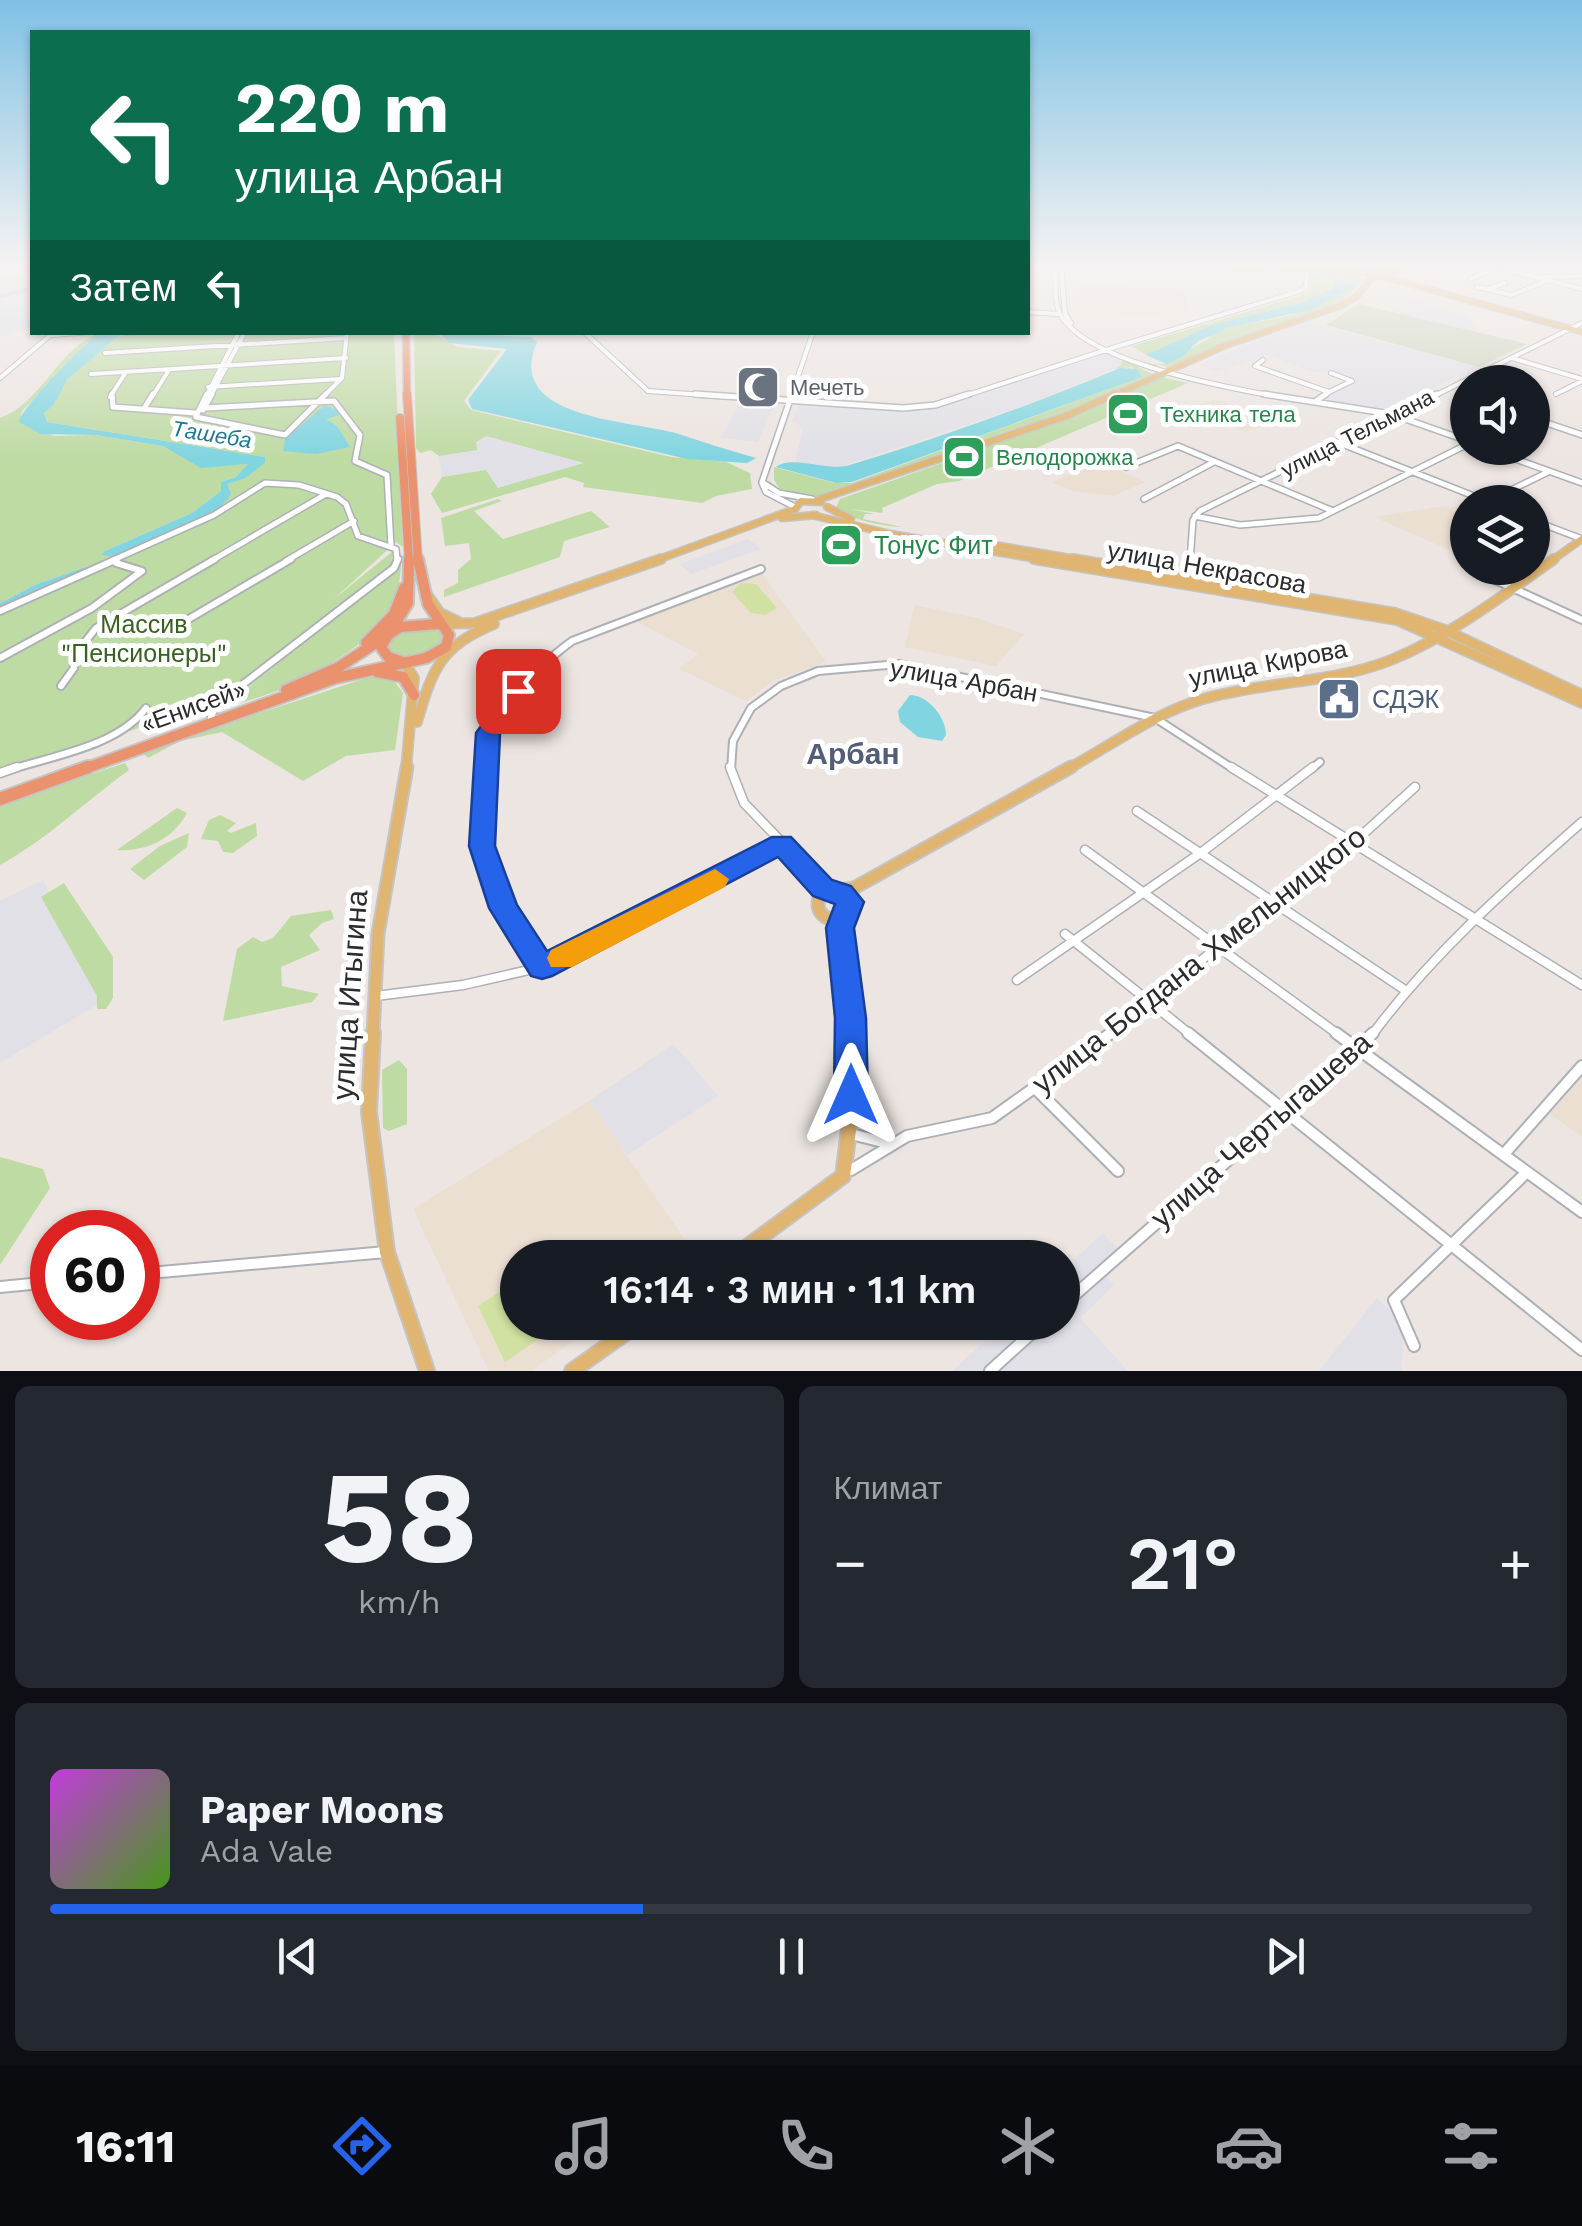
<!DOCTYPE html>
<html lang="ru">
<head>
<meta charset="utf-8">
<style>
	:root { --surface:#171b24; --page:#242831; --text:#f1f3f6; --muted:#9ea1a6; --line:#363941; --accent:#2563eb }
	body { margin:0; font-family:"Work Sans",sans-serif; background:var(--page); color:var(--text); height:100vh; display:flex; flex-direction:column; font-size:38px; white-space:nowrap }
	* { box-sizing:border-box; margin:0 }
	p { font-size:32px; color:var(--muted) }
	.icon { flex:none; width:55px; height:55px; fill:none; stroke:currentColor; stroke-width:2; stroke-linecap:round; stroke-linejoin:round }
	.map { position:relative; height:1371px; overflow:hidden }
	.details { display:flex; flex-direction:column; gap:15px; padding:15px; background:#0d0f14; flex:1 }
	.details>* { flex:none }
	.top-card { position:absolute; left:30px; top:30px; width:1000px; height:305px; border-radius:0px; box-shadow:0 2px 8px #0004; background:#0b6e4f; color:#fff; overflow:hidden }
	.tools { position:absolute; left:1450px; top:365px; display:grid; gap:20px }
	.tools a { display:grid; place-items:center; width:100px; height:100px; border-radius:50%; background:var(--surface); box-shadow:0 2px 8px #0004; font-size:50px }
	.speed { position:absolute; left:30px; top:1210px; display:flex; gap:20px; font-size:50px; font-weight:700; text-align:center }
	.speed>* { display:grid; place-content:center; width:130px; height:130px; border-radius:50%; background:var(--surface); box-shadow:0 2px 8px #0004; line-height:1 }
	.speed .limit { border:15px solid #d22; background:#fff; color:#111 }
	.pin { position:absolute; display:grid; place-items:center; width:85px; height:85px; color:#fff; margin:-42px; border-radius:20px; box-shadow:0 5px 15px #0006 }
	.me { position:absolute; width:110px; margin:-55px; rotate:0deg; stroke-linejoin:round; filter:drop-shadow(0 0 8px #0008) }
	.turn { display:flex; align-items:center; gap:35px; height:210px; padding:0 40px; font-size:45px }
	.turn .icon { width:130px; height:130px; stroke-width:2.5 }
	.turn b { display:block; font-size:70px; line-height:85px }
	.then { display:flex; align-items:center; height:95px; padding:0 40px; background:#0003; gap:20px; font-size:38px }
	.big { font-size:75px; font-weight:600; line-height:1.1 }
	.details .widget { flex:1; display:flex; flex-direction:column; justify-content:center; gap:15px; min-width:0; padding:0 35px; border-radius:15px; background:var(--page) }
	.details .dial { align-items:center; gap:0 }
	.dial b { font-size:130px; line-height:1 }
	.song { display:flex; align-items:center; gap:30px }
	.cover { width:120px; height:120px; border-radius:15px; background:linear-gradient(135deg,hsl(290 70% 55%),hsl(100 70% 35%)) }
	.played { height:10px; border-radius:5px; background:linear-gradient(90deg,var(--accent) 40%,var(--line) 40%) }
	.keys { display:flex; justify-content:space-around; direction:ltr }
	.heat { display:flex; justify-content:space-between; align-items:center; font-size:55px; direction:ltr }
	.details .tiles { flex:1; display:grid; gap:15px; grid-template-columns:1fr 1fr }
	.widget:last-child { grid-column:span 2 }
	.trip { position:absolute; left:500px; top:1240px; width:580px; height:100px; border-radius:50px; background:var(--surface); box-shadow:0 2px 8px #0004; font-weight:600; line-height:100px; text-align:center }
	.menu { display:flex; height:160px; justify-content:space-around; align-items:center; background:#090b0e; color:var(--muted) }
	.menu .icon { width:70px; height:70px }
	.menu .selected { color:var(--accent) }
	.menu b { font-size:45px; color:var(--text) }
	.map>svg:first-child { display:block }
</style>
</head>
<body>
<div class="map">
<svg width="1582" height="1371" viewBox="0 0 1582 1371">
	<rect width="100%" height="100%" fill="#ece5e1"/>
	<path fill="#e1e0e6" d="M1418 299 1442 311 1465 313 1478 330 1474 333 1383 311Z
		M1308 320 1324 326 1479 367 1387 409 1321 399 1353 381 1331 371 1312 372 1269 355 1217 372 1198 365Z
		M1107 352 1130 362 1043 399 843 466 795 463 803 429 793 420 799 404 925 411Z
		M741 401 775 403 758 442 720 438Z
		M486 436 580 459 585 464 498 488 486 470 442 477 439 456 476 450V443Z
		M748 539 761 549 691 574 680 564Z
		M43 880 105 1000 0 1063V901Z
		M673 1044 718 1096 627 1155 589 1101Z
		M1103 1233 1125 1256 1105 1275 1114 1285 1080 1318 1128 1371H952L1005 1323 1062 1322 1063 1270Z
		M1377 1298 1392 1312 1404 1335 1401 1371H1319Z"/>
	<path fill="#ebdfd2" d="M1078 284 1183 289 1188 308 1151 316 1080 312Z
		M1212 400 1256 410 1277 418 1246 432 1190 409Z
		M1100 461 1145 482 1113 496 1072 491 1052 482Z
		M1444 506 1467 516V544L1454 552 1374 517Z
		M761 572 826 662 773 681 746 701 679 669 698 654 634 620Z
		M914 605 977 618 1024 634 996 666 905 647Z
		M1582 1077V1137L1550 1114Z
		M589 1101 694 1253 687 1258H518V1322L598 1323 531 1371H489L413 1209Z"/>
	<path fill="#dbdee5" d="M0 266H32V328L0 336Z"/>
	<path fill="#bfdba4" d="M1309 272 1355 275 1363 280 1345 299 1324 310 1169 367 1156 364 1159 368 1116 348 1152 364H1166L1226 328 1293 315 1354 282 1341 278 1323 295 1305 302 1209 326 1146 355 1132 346 1296 297 1311 290Z
		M99 333 22 411 20 422 54 436 95 435 163 446 201 467 249 464 236 477 221 482V491L192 513 105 551 112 556 106 560 37 584 0 603V418C42 403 57 349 99 333Z
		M122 333H394L403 547 396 542 334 599 393 551 391 567 204 714 192 720 179 718 181 713 0 777V610L40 588 137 552 219 510 226 484 244 479 265 457 47 422 44 413 54 405 67 380Z
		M414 333H433L457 347 501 351 464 401 471 410 671 457 726 462 750 473 752 489 716 496 702 503 583 487 584 483 565 477 442 513 431 494 442 477 486 470 498 488 584 463 486 436 476 442 477 450 439 456 431 450 420 453 416 448Z
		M1122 358 1152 374 1067 411 824 493 833 494C811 499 780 498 766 479L780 489 774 480V467L834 483H852L1142 377 1132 367 1114 369 1122 364Z
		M1161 377 1188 383 959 481 937 484 882 508 883 513 851 509 874 514H865L863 519 902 527C882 526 852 520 836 508L840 499 1044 427Z
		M498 499 502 501 474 511 503 539 591 511 610 527 564 541 560 557 444 597V590L458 583V570L471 559 469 543 445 546 441 518Z
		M401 565C400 580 398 596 390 609 365 654 276 699 226 705Z
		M434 627 444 637 436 650 404 659 387 652 386 641 402 629Z
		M372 676 392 678 403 693 395 750 346 756 303 781 222 732 180 741 148 758 142 752Z
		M125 763 129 770C86 801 46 840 0 865V804Z
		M177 808 187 813C173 839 146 852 117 850Z
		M220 815 236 823 227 831 231 833 256 823 257 836 233 853 223 852 218 841 201 839 209 820Z
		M189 833 187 847 144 880 130 869 160 846Z
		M64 883 113 957V998L106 1009H97V996L41 897Z
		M331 910 334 919 322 923 309 935 320 950 281 967 282 986 319 994 312 1002 223 1021 237 949 253 937 262 942 273 938 291 916Z
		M399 1060 407 1069V1124L389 1131 383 1128 382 1070Z
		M0 1157 43 1169 50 1188 0 1265Z"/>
	<path fill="#cad3ba" d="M1358 304 1527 344 1479 367 1326 325Z"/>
	<path fill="#d0e1a1" d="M741 583 756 584 777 608 765 615 751 613 732 592Z
		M516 1281 518 1322 538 1323 544 1335 505 1362 478 1306Z"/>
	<path fill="#81d5e0" d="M1334 279 1354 282 1355 287 1310 310 1226 328C1217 337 1203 336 1195 344 1185 355 1181 359 1166 364L1146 355 1209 326 1304 302 1332 289Z
		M99 333H122L67 380 54 405 44 413 47 422 265 457V463L244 479 227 484 231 494C202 538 91 565 42 587 27 594 15 603 0 610V603L37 584 106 560 112 556 101 555 105 551 192 513 221 491V482L236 477 248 464 201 468 163 446 95 435 41 434 19 422C21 408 83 345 99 333Z
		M439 333 531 337 537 342C503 421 631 419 682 435 706 443 731 451 756 458L747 463 687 459 472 409 468 400 507 349 449 343Z
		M1120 368 1137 369 1142 377 852 482 836 483 776 467C792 454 828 472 850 465 942 437 1032 405 1120 368Z
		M325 405 337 410 339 415 326 419 337 426 350 447 316 454 283 451 285 439Z
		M910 695C928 695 946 717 946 735L942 741 918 737 900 722 898 711Z"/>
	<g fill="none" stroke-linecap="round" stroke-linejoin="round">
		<path stroke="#81d5e0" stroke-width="8" d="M201 456 244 459"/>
		<path fill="#c8c6ca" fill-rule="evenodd" d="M0 266H30L32 268 29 270H0Z
			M26 288H29V292L0 298V294Z"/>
		<g stroke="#adb0b7" stroke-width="6">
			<path id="minor-far4" d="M1055 266C1056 282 1053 306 1063 319 1095 364 1228 388 1280 397
				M1061 266 1065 314 1071 323
				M1493 266 1582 289
				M1544 277 1582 276
				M1470 279 1497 268
				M1477 287 1512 295 1546 281
				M1488 289 1505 283
				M1028 312 1059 314
				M584 332 648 391 732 397
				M126 333 140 332
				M52 335 91 332
				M1112 348 1300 291 1306 287 1307 271
				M105 353 346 338
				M1512 358 1582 379
				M1263 360 1255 366 1329 392 1322 397
				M91 374 346 358
				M0 378 54 332
				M208 387 340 379
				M1329 392 1352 381 1331 373
				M1556 394 1582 381
				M110 397 126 372
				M152 397 169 370
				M206 397 239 332
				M210 397 245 332
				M323 397 342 378 347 332
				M791 397 813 332
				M961 397 1109 349
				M1432 397 1582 323"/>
		</g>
		<g stroke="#adb0b7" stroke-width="8">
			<path id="minor-far3" d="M112 394 113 407 195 413
				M695 394 903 408 935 405 969 394
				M1264 394 1391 414 1468 441
				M1316 401 1326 394
				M145 407 153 394
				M205 408 334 401 360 435 355 461 387 475 391 546
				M203 410 212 394
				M196 416 207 394
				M196 417 285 435 326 394
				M1532 418 1582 435
				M1337 442 1489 502
				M1485 448 1582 483
				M1126 467 1178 446 1333 511
				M762 482 792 394
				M762 482 779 493 812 499
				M762 483 766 492 795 507
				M1481 498 1507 492 1548 472
				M1144 499 1214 462
				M1195 516 1240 525 1319 518 1468 444
				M1532 520 1582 539
				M111 561 214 515 265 483 299 485 337 497 346 504 358 536 396 549 397 561
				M211 561 326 494
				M286 561 354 521
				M1190 561 1193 520 1200 511 1437 394"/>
		</g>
		<g stroke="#adb0b7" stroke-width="10">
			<path id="minor-far2" d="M1469 568 1582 620
				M1189 581 1190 559
				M0 611 117 559
				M165 633 291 559
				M0 658 92 608 142 571 116 563
				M61 686 74 668 73 657 96 628 215 559
				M211 717 216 705 394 568 398 559
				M9 770C52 756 118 746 146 708
				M485 770C488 714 529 673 572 641L761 569
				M731 770 733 741 751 708 781 686 818 671 899 664 1155 718 1235 770
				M1310 770 1320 762"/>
		</g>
		<g stroke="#adb0b7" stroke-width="11">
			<path id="minor-far1" d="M485 767C479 865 489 887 542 967
				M730 767 744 803 829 891
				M1231 767 1582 985
				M0 773 17 767
				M1137 811 1405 990
				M1085 850 1339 1035
				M1065 934 1191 1035
				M1017 980 1202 852 1313 767
				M376 996 463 985 542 967 782 844
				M1108 1035 1340 849 1351 845 1415 787
				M1372 1035C1432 954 1506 889 1582 822"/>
		</g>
		<g stroke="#adb0b7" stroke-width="14">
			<path id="minor" d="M1188 1033 1582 1350
				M1336 1033 1582 1212
				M1035 1088 1118 1171
				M851 1134 887 1143
				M1504 1154 1582 1066
				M851 1170 907 1136 992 1118 1111 1033
				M138 1274 386 1252
				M0 1287 52 1282
				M1062 1306 1373 1033
				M1414 1346 1394 1300 1527 1172
				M990 1371 1044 1322"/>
		</g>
		<g stroke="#c4c4c4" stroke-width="8">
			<path id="major-far4" d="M1208 266 1261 269
				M1257 266 1371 273 1582 332
				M1110 397 1224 346 1340 306 1356 297 1372 277 1408 266"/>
		</g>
		<g stroke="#c4c4c4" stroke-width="9">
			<path id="major-far3" d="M817 500 1066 416 1115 394
				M827 507 851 519
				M795 509 801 501 821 502
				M812 515 890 534 1049 561
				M782 518 816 515
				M964 540 1088 561
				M654 561 795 509
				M1551 561 1582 539"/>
		</g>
		<g stroke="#c4c4c4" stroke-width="12">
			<path id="major-far2" d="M1034 559 1397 620 1582 703
				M1073 559 1395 613 1445 630 1582 695
				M428 596 440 613 457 621
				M440 624 475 623 661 559
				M403 661 414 678 406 770
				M417 722C433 668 440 647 494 624
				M1066 770C1110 746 1155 713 1203 699 1265 681 1330 684 1391 660 1450 636 1502 596 1554 559"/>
		</g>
		<g stroke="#c4c4c4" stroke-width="15">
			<path id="major-far1" d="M818 904a15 15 0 1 1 30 0a15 15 0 1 1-30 0Z
				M834 891 854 888 1071 767
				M844 914 840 928 851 1035
				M373 1035 378 934 407 767"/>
		</g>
		<g stroke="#c4c4c4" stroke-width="18">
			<path id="major" d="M373 1033 369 1112 387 1252 427 1371
				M732 1258 843 1176 851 1114V1033
				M572 1371 641 1322"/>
		</g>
		<g stroke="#c4c4c4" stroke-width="9">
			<path id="highway-far3" d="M406 332 407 397"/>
		</g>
		<g stroke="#c4c4c4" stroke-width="10">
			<path id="highway-far2" d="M407 394 418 561
				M400 418 409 561"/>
		</g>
		<g stroke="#c4c4c4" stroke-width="14">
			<path id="highway-far1" d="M366 643 394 614 404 588
				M400 661 388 657 381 647 408 603 409 559
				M377 672 403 677 414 695
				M286 690 339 667 400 627 438 624
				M81 770 336 678 426 658 446 647 449 635 428 604 418 559"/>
		</g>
		<g stroke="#c4c4c4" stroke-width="16">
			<path id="highway" d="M0 799 88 767"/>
		</g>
		<use href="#minor-far4" stroke="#fff" stroke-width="4"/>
		<use href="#minor-far3" stroke="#fff" stroke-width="5"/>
		<use href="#minor-far2" stroke="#fff" stroke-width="6"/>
		<use href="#minor-far1" stroke="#fff" stroke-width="8"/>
		<use href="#minor" stroke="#fff" stroke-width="10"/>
		<use href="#major-far4" stroke="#e0b572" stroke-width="5"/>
		<use href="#major-far3" stroke="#e0b572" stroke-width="6"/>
		<use href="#major-far2" stroke="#e0b572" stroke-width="9"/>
		<use href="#major-far1" stroke="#e0b572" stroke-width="11"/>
		<use href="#major" stroke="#e0b572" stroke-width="14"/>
		<use href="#highway-far3" stroke="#ea916d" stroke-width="6"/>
		<use href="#highway-far2" stroke="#ea916d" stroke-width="8"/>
		<use href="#highway-far1" stroke="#ea916d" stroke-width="10"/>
		<use href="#highway" stroke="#ea916d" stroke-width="12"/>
	</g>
	<linearGradient id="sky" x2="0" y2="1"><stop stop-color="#7fc1e5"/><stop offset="0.58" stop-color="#f6f3f2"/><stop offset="1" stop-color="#f6f3f2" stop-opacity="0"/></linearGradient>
	<rect width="1582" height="458" fill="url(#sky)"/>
	<path fill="#2563eb" stroke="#184099" stroke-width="2.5" d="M518 684 530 691 500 734 495 846 517 905 547 951 772 837H791L832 880 851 886 864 902 854 928 866 1018 868 1095 863 1105 851 1110 839 1105 834 1095 835 1018 826 928 835 904 813 896 778 857 552 976 542 979 531 976 489 908 469 846 476 733 510 686Z"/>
	<path fill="#f59e0b" d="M715 869 729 879 725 887 572 967H551L547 958 551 950Z"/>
	<defs>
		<g id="mosque-square" transform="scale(2.25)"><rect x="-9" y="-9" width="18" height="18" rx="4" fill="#6b7280" stroke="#fff"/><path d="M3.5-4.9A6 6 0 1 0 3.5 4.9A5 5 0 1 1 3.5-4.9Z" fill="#fff"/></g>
		<g id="stadium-square" transform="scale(2.25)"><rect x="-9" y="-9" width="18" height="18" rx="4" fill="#2e9e5b" stroke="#fff"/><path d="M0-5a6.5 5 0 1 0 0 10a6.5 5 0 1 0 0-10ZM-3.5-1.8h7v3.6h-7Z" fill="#fff"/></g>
		<g id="civic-square" transform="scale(2.25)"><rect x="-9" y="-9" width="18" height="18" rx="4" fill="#5c6f8a" stroke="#fff"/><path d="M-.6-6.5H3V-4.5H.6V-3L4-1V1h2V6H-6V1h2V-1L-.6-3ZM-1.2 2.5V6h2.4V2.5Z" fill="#fff"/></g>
	</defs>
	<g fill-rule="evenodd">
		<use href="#mosque-square" x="758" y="387"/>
		<use href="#stadium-square" x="1128" y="414"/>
		<use href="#stadium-square" x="964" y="457"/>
		<use href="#stadium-square" x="841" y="545"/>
		<use href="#civic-square" x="1339" y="699"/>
	</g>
	<g text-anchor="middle" stroke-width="10" stroke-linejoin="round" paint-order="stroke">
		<g font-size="22" fill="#5b616d" stroke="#fff" text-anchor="start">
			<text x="790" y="395">Мечеть</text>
		</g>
		<g font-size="22" fill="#27864d" stroke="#fff" text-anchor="start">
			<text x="1160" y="422">Техника тела</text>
			<text x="996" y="465">Велодорожка</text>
		</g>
		<g font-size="22" fill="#2c2c2c" stroke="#fff">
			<text transform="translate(1357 433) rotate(-27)" y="8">улица Тельмана</text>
		</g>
		<g font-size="22" font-style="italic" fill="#1f788d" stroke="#fff">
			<text transform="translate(212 434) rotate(9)" y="8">Ташеба</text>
		</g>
		<g font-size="25" fill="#27864d" stroke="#fff" text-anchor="start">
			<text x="874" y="554">Тонус Фит</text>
		</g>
		<g font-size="25" fill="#2c2c2c" stroke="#fff">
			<text transform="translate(1207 567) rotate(10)" y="9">улица Некрасова</text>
			<text transform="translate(1268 663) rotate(-11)" y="9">улица Кирова</text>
			<text transform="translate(964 680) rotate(10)" y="9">улица Арбан</text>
			<text transform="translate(193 706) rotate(-20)" y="9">«Енисей»</text>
		</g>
		<g font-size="25" fill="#3a6124" stroke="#fff">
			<text x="144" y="633">Массив<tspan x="144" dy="29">"Пенсионеры"</tspan></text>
		</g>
		<g font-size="25" fill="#4e5e75" stroke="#fff" text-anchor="start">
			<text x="1372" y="708">СДЭК</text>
		</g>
		<g font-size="30" font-weight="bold" fill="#525e78" stroke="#fff">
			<text x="853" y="764">Арбан</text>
		</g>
		<g font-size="30" fill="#2c2c2c" stroke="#fff">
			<text transform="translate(1199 960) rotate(-38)" y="10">улица Богдана Хмельницкого</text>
			<text transform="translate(350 995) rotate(-86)" y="10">улица Итыгина</text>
			<text transform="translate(1261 1130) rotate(-41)" y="10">улица Чертыгашева</text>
		</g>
	</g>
</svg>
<div class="tools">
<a><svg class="icon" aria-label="sound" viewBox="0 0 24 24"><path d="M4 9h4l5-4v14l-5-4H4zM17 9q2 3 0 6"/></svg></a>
<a><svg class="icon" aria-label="layers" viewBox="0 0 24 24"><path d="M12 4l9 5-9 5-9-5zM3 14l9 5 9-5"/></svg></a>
</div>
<div class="speed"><div class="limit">60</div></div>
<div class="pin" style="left:518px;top:691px;background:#d93025"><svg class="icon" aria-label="arrive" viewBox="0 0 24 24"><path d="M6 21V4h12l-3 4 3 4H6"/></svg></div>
<svg class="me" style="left:851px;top:1095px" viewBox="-20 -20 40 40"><path d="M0-17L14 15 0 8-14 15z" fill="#2563eb" stroke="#fff" stroke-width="4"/></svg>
<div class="trip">16:14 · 3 мин · 1.1 km</div>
<div class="top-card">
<div class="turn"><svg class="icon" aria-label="left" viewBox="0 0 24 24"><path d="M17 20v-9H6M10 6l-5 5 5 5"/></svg><div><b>220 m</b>улица Арбан</div></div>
<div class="then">Затем<svg class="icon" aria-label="left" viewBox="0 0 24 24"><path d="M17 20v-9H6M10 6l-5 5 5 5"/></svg></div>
</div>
</div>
<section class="details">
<div class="tiles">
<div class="widget dial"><b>58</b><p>km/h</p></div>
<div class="widget"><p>Климат</p>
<div class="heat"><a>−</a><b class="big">21°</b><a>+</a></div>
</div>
<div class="widget">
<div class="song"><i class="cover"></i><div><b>Paper Moons</b><p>Ada Vale</p></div></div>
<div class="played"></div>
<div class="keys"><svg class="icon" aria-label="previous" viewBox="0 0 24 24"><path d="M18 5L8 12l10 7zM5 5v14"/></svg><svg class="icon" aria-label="pause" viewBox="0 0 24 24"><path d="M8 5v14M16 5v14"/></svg><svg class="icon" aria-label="next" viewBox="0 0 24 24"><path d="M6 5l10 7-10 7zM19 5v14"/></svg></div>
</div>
</div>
</section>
<nav class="menu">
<b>16:11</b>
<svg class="icon selected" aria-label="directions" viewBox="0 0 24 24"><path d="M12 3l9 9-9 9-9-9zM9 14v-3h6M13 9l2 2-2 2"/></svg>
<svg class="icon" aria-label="music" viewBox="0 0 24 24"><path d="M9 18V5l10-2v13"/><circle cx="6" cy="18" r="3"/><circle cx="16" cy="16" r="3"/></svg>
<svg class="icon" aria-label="phone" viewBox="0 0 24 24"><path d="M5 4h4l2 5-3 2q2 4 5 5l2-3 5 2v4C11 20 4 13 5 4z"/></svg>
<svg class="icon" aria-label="climate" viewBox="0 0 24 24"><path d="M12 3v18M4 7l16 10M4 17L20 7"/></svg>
<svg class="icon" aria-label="car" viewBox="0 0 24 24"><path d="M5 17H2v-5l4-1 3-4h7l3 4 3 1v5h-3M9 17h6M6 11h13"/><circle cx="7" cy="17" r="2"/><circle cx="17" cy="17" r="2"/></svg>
<svg class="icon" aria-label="filters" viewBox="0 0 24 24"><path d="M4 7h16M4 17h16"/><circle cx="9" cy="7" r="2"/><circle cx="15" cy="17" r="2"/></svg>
</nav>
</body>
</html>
